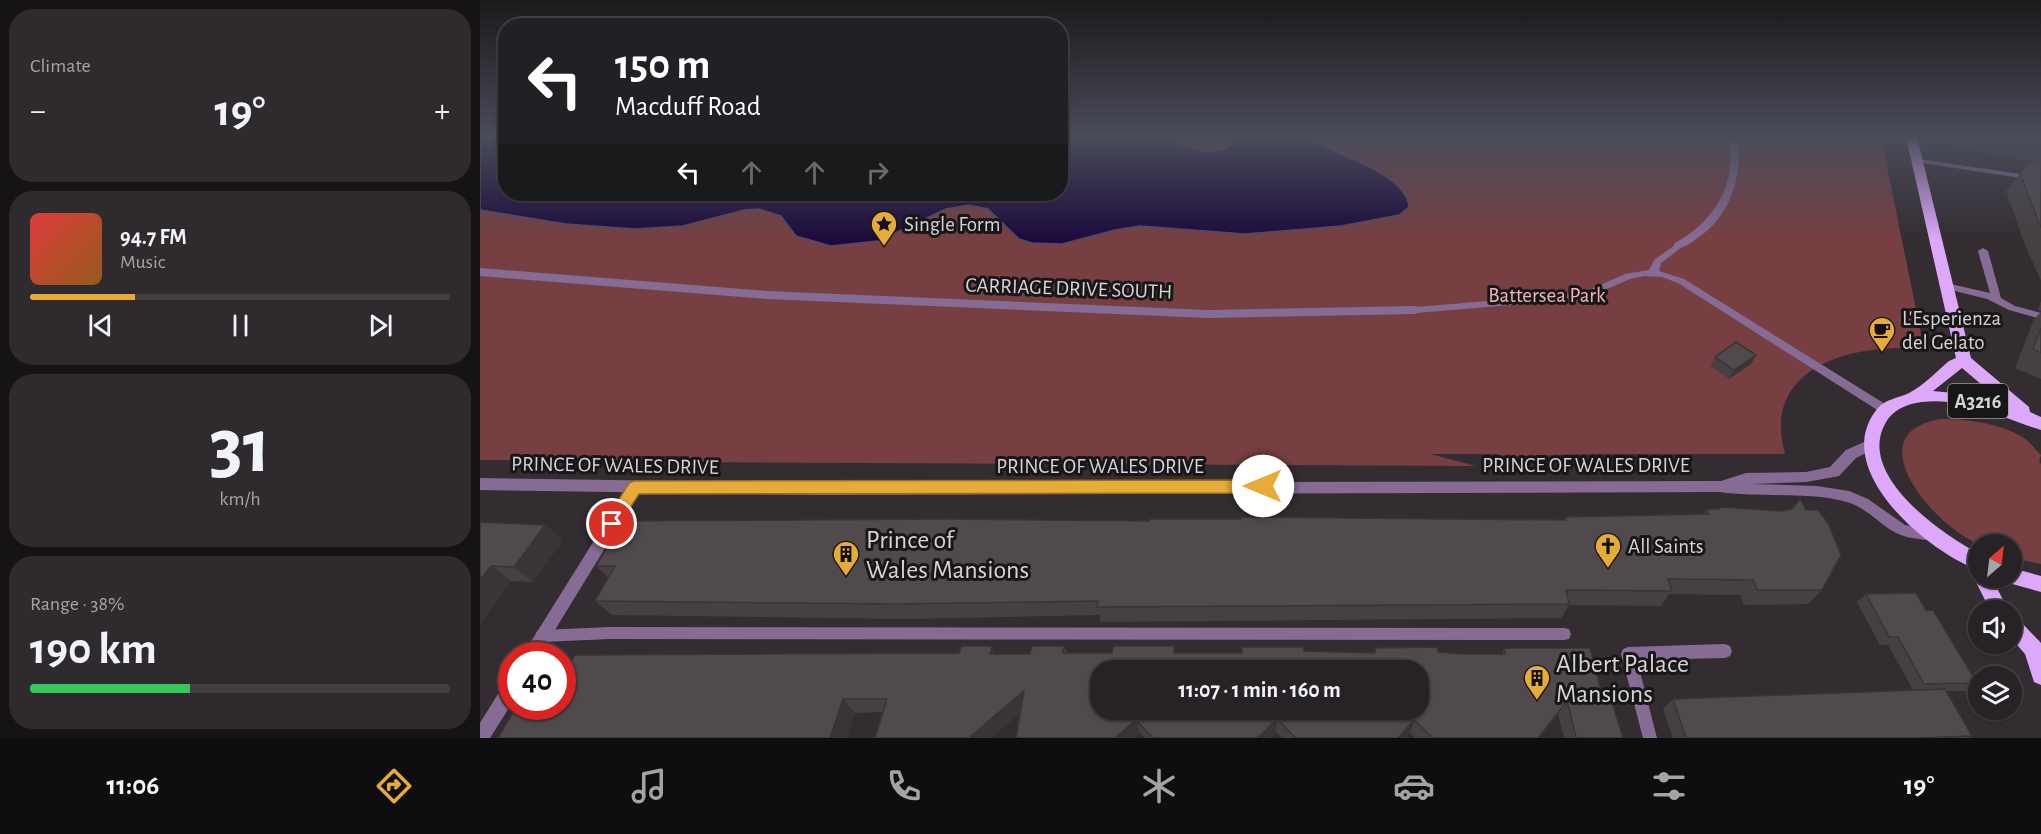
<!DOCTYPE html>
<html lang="en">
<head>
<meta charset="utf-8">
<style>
	:root { --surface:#262225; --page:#2e2a2d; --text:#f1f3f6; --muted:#a4a4a7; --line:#423f42; --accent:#e7ac37 }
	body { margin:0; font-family:"Alegreya Sans",sans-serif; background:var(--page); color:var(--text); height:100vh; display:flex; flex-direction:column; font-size:22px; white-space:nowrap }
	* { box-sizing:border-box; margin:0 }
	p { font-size:20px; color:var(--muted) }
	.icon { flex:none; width:33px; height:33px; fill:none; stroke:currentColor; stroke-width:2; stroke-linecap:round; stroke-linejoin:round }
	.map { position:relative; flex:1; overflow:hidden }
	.side { display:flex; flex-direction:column; gap:9px; padding:9px; background:#151314; width:480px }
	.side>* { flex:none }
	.top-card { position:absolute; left:18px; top:18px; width:570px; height:183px; border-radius:24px; box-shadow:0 2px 4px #0004,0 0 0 2px var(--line); background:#202124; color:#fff; overflow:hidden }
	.needle { width:39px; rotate:28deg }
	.tools { position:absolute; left:1488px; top:534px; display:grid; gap:12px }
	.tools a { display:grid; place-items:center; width:54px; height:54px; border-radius:50%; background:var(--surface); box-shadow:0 2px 4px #0004,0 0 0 2px var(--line); font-size:30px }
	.speed { position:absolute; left:18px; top:642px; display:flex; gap:12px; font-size:30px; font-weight:700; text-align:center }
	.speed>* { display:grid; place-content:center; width:78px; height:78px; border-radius:50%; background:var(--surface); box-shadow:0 2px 4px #0004,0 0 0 2px var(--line); line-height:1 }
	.speed .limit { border:9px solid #d22; background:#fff; color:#111 }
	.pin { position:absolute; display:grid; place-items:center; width:51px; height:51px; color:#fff; margin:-26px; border:3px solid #fff; border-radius:50%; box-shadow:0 2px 6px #0007 }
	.me { position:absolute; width:66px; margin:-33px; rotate:270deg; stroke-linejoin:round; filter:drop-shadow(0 0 4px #0008) }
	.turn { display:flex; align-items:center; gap:21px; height:126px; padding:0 18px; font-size:27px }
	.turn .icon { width:78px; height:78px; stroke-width:2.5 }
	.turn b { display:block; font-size:42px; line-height:51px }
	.lanes { display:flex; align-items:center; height:57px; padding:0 18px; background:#0003; justify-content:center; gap:30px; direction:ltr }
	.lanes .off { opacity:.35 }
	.big { font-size:45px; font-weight:600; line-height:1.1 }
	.side .widget { flex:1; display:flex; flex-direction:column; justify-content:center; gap:9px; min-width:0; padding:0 21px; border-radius:24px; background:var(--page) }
	.side .dial { align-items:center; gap:0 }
	.dial b { font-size:78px; line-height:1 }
	.song { display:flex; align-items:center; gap:18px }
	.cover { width:72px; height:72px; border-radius:9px; background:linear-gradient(135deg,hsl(0 70% 55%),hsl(30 70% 35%)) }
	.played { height:6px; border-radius:3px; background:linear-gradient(90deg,var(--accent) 25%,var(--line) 25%) }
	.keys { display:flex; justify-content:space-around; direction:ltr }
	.heat { display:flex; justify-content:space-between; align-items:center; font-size:33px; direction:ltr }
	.charge { height:9px; border-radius:4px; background:linear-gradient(90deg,#34c759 38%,var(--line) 0) }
	.trip { position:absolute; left:610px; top:660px; width:339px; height:60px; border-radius:24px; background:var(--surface); box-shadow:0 2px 4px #0004,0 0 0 2px var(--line); font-weight:600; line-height:60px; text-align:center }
	.menu { display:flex; height:96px; justify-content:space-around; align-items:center; background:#0f0e0f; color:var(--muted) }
	.menu .icon { width:42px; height:42px }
	.menu .active { color:var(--accent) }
	.menu b { font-size:27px; color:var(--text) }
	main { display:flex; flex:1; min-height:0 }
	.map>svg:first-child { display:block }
</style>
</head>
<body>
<main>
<section class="side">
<div class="widget"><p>Climate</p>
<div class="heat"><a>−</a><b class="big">19°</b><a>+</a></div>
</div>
<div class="widget">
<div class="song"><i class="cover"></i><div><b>94.7 FM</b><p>Music</p></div></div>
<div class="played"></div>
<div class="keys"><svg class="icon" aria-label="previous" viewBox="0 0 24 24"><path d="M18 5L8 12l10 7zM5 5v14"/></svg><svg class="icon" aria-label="pause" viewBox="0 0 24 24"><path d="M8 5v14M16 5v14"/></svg><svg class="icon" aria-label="next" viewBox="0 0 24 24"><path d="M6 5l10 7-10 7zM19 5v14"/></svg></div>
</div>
<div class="widget dial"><b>31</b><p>km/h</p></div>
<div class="widget"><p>Range · 38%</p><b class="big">190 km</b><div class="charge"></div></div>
</section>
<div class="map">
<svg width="1561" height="738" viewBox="0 0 1561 738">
	<rect width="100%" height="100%" fill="#332d31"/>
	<path fill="#773f42" d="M0 137H25L26 194H580L581 137H1401L1444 349C1377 343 1280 364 1305 454H1109L1023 457 1017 454H950L996 466 206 462 209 456H160L155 461 0 460Z
		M1460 419C1486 419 1521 423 1544 438 1550 442 1556 450 1561 455L1559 462 1561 464V564L1532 558V544C1522 544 1508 547 1499 544 1456 528 1374 434 1460 419Z"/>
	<path fill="#1b0b3c" stroke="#53476a" stroke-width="1.5" d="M0 137H25L26 194H580L581 137H687L703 146 726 152 746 149 758 137H827L836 144C860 154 927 176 929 207L919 215 861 226 765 234 660 226 635 230 582 244 552 243 539 239 508 209 489 205 466 209 398 241 351 246 316 236 301 216 279 209 264 210 203 226 155 229 86 224 0 210Z"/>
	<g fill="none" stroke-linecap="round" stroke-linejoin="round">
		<path fill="#866c94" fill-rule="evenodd" d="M1433 158 1561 177V181L1436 162H1433Z
			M1199 242 1202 243 1204 245 1202 247 1181 263 1179 271 1204 279 1410 407 1411 410 1410 413H1402L1198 283 1182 277 1164 276 1150 279 1104 299 936 313 931 310 936 307 1102 293 1145 274 1169 270 1174 260Z
			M1503 248 1508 251 1521 298 1535 306 1561 313V319L1529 310 1507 299 1463 288 1461 286 1466 283 1510 293 1498 251Z
			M130 627 1084 628 1089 629 1091 634 1089 639 1084 640 130 639 62 642 57 641 55 636 57 631 62 630Z
			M1245 644 1250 646 1252 651 1250 656 1245 658 1157 660 1177 738H1163L1141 654 1143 649 1148 647Z"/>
		<path fill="#866c94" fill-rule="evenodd" d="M1249 137H1257C1264 175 1250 218 1216 239 1210 244 1203 249 1195 247L1194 245 1195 243C1236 220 1257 184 1249 137Z
			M0 268 287 291 728 310 936 306 942 310 936 314 728 318 287 299 0 276Z"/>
		<path fill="#866c94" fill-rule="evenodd" d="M155 481 160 483 162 487 160 491 59 656H42L150 483Z
			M32 679V703L10 738H0V723L26 681Z"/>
		<path fill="#866c94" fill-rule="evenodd" d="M1391 439 1396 440 1397 444 1396 448 1376 458 1359 476 1354 477 1326 482 1272 484 1337 486 1369 491 1388 499 1425 525 1457 530 1459 534 1457 538C1451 541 1445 540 1439 539 1405 536 1397 513 1370 503 1334 491 1279 498 1240 492L340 495 0 490V478L340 483 1241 481 1266 473 1326 472 1350 467 1366 450Z"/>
		<path fill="#dda8fa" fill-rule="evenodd" d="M1426 137H1437L1491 358 1549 407 1550 412 1561 417V430C1522 418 1485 397 1442 402 1426 404 1412 410 1405 424 1377 475 1461 534 1498 553V570C1447 551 1349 469 1397 409 1405 399 1419 398 1429 393 1443 386 1457 371 1469 361L1476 358ZM1482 368 1522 402 1496 395 1453 391Z
			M1532 568 1561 576V592L1525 582 1523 578H1532Z
			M1498 571V578H1512L1528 610H1510L1494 578Z
			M1532 617 1539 620 1561 643V685L1554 682 1545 654 1532 639Z"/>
	</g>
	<path fill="#464042" d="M1456 137H1561V281L1545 245 1526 191 1550 162 1463 143Z
		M1561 301V311L1558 310Z
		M1561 312V379L1535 368 1554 319Z
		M1235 357 1271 364 1249 379 1230 366Z
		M1320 499 1342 590 1328 604 1264 605 1260 595 1189 594 1181 606 1089 605 1081 618 621 622 619 615 425 619 132 615 115 601 128 577 116 566 669 521 1084 520 1085 517 1224 514 1227 509 1300 511 1311 509Z
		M0 522 65 525 83 540 53 582 31 581 0 624Z
		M1386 594 1446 611 1497 683 1486 691H1466L1492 736 1488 738H1193L1183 709 1193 699 1433 690 1408 645H1400L1377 602Z
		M512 646 516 654H550L584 646 587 653H632L694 646 695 653H762L824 651 894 653 895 648 981 654H1022L1024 648 1124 702 1143 738H1084L1078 714 1059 738H935L930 733 926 738H802L796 732 790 738H664L660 733 654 738H536L540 714 403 712 375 713 18 738 479 653Z"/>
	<path fill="#393436" d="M1276 355 1271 364 1249 379 1254 370Z
		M65 525 83 540 53 582 34 567Z
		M11 566 31 581 0 624V580Z
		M512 646 519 660 510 654Z
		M544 691 551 704 511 738H490L491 736Z
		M363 699 375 713 367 738H350Z
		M797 719 796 732 790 738H777Z
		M656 720 660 733 654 738H635Z
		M934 720 930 733 926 738H918Z"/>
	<path fill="#514a4d" stroke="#393436" stroke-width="1.5" fill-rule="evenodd" d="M1528 137H1561V143Z
		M1551 161 1561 163V228L1540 173Z
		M1561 328V353L1553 349Z
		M1256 342 1276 355 1254 370 1235 357Z
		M1320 499 1326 510H1338L1348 523 1361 555 1342 590H1277L1273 580 1188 579 1192 591 1086 590 1089 604 617 607 618 601 416 604 115 601 135 566H116L143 521 467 519 669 521 670 519H761V517L1086 520 1085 517 1229 514 1227 509H1239L1241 507 1300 511 1312 509Z
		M0 522 65 525 34 567 11 566 0 580Z
		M1436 593 1446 611 1453 610 1497 683 1444 684 1418 637H1409L1386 594Z
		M481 646H512L510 654H550L552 646H584L583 653H632L633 646H694V653H762V647H824V651L895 653V648L957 647 958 652 981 654H1025L1024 648H1110L1124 702H1132L1143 738H1097L1096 737 1087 701 1058 738H953L934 720 918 738H816L797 719 777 738H673L656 720 635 738H536L544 691 491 736 490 738H395L407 699H363L350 738H18L37 706H82V675L95 655 479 653ZM621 670H939V710H621Z
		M1465 689 1492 736 1439 738H1206L1193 699Z"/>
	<linearGradient id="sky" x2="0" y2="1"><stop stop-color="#1c191b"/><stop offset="0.57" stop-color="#4a4c5a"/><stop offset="1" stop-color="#4a4c5a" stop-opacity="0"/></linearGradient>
	<rect width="1561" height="240" fill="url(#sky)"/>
	<path fill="#e7ac37" stroke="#967024" stroke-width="1.5" d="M783 480 791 486 783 493 159 494 137 528H126L124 524 149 483 154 481Z"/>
	<defs>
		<g id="sight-pin" transform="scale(1.35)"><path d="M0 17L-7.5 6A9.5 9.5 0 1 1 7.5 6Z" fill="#e7ac37" stroke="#191618"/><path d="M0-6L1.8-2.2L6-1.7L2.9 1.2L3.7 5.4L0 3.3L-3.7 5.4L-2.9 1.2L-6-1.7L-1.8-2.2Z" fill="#111"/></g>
		<g id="cafe-pin" transform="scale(1.35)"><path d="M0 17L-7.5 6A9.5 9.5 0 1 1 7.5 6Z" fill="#e7ac37" stroke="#191618"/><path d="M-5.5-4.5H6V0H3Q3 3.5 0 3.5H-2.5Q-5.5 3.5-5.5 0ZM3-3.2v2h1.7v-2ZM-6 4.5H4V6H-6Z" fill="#111"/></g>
		<g id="church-pin" transform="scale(1.35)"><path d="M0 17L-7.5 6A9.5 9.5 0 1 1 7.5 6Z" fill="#e7ac37" stroke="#191618"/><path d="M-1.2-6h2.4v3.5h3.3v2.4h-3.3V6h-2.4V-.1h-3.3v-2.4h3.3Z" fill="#111"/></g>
		<g id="building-pin" transform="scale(1.35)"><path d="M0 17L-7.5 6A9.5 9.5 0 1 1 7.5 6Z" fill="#e7ac37" stroke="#191618"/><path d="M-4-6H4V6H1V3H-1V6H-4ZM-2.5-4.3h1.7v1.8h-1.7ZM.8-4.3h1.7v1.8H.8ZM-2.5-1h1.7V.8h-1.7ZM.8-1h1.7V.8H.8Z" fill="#111"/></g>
	</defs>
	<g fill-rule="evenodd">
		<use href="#sight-pin" x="404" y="224"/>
		<use href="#cafe-pin" x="1402" y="330"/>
		<use href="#church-pin" x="1128" y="546"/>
		<use href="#building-pin" x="366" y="554"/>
		<use href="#building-pin" x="1057" y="678"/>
	</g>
	<g text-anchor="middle" stroke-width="6" stroke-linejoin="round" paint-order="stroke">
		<rect fill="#191618" stroke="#9d9a9d" stroke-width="1.5" x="1468" y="384" width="60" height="34" rx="4.5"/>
		<g font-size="20" font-weight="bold" fill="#d6d3d6">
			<text x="1498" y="408">A3216</text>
		</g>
		<g font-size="21" fill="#d6d3d6" stroke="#191618" text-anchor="start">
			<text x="424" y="231">Single Form</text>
			<text x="1422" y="325">L'Esperienza<tspan x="1422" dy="24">del Gelato</tspan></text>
			<text x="1148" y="553">All Saints</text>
		</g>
		<g font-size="21" fill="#d6d3d6" stroke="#191618">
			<text transform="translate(589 288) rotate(2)" y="7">CARRIAGE DRIVE SOUTH</text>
			<text transform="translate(135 465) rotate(1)" y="7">PRINCE OF WALES DRIVE</text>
			<text x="1106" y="472">PRINCE OF WALES DRIVE</text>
			<text x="620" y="473">PRINCE OF WALES DRIVE</text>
		</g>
		<g font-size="21" fill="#f3b6b8" stroke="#191618">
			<text x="1067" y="302">Battersea Park</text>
		</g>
		<g font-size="26" fill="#d6d3d6" stroke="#191618" text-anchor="start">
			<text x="386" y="548">Prince of<tspan x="386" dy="30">Wales Mansions</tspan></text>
			<text x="1076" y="672">Albert Palace<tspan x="1076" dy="30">Mansions</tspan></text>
		</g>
	</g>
</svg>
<div class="tools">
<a><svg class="needle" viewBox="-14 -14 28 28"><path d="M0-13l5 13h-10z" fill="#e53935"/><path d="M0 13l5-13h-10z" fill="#a4a4a7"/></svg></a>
<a><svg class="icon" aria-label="sound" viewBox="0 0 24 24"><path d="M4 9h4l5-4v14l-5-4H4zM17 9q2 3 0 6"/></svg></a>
<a><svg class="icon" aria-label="layers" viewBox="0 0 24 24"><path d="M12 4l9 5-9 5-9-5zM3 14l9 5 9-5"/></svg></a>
</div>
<div class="speed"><div class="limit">40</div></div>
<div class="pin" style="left:132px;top:524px;background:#d93025"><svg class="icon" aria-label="arrive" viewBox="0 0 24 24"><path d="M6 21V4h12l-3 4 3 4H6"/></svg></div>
<svg class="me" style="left:783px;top:486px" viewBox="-20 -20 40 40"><circle r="19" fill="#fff"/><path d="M0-13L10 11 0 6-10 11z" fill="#e7ac37"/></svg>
<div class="trip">11:07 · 1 min · 160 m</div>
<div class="top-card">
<div class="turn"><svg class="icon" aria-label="left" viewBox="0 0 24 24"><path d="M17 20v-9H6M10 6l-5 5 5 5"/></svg><div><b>150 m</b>Macduff Road</div></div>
<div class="lanes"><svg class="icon" aria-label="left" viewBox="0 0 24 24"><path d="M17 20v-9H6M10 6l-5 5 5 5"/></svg><svg class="icon off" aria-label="ahead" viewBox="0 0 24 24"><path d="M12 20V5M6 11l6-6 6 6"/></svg><svg class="icon off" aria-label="ahead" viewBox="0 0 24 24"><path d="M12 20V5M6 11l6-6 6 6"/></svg><svg class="icon off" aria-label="right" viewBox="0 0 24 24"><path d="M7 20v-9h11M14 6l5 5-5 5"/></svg></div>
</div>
</div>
</main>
<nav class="menu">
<b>11:06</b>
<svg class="icon active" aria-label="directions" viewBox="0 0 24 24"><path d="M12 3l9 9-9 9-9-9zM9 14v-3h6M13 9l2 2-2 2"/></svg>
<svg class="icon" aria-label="music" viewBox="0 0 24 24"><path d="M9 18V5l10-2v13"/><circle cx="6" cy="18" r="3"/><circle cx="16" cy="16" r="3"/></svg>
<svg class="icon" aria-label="phone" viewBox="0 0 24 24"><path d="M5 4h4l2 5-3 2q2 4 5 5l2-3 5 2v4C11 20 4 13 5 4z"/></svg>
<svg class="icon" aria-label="climate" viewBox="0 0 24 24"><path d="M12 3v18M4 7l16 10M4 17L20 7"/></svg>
<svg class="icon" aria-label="car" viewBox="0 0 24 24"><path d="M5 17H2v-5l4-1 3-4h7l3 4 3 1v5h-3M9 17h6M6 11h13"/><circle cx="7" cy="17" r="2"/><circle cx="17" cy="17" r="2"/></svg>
<svg class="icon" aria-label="filters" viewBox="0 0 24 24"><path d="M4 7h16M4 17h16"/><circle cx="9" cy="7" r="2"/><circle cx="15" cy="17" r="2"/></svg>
<b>19°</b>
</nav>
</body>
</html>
